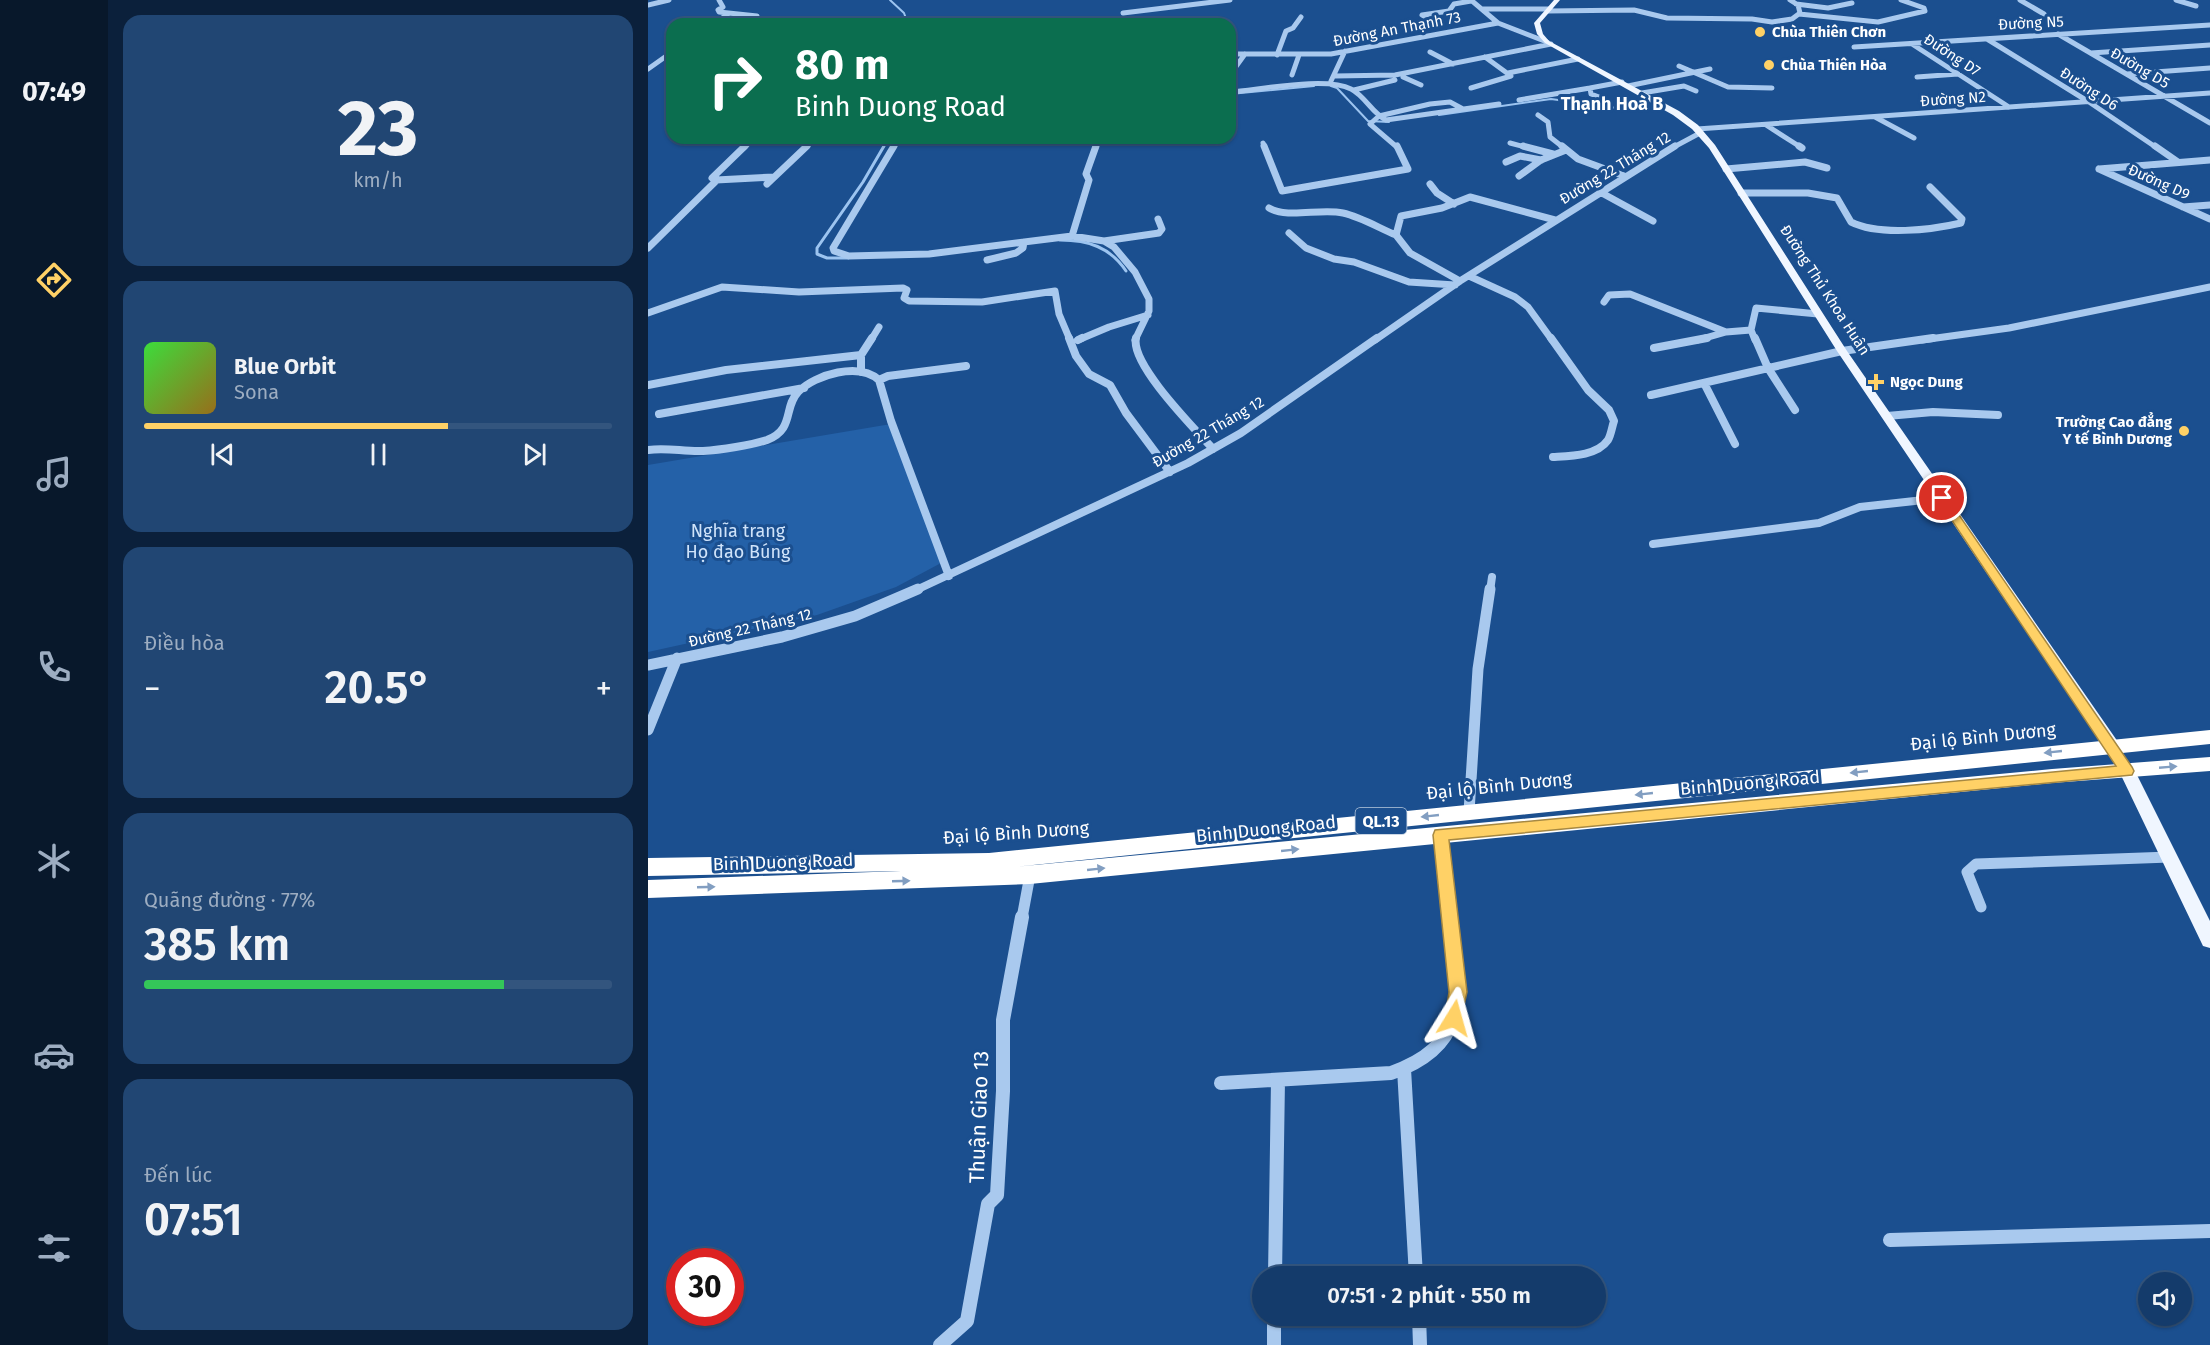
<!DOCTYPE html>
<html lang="vi">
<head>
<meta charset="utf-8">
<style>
	:root { --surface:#143b6b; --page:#214673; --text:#f1f3f6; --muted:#9dadc1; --line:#33557e; --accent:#ffd166 }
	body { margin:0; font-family:"Fira Sans",sans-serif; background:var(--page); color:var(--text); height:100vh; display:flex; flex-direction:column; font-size:22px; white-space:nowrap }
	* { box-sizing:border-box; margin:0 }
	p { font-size:20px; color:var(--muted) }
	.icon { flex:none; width:33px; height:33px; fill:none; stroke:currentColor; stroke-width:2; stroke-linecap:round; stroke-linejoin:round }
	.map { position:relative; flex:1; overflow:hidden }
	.side { display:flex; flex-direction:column; gap:15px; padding:15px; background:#0b203b; width:540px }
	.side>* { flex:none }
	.hud { position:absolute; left:18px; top:18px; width:570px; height:126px; border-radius:18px; box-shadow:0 2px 4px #0004,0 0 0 2px var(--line); background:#0b6e4f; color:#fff; overflow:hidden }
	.controls { position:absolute; left:1490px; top:1272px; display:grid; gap:12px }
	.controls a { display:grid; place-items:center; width:54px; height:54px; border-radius:50%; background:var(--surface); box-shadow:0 2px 4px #0004,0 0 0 2px var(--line); font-size:30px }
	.speed { position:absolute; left:18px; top:1248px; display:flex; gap:12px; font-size:30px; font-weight:700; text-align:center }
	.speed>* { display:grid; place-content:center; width:78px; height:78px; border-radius:50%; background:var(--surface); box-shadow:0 2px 4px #0004,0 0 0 2px var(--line); line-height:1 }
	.speed .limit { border:9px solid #d22; background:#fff; color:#111 }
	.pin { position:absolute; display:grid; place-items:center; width:51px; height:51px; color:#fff; margin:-26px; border:3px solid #fff; border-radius:50%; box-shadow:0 2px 6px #0007 }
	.me { position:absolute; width:66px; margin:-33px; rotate:8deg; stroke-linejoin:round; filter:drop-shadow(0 0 4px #0008) }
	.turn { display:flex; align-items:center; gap:21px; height:126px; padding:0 30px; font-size:27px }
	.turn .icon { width:78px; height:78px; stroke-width:2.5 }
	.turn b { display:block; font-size:42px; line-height:51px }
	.big { font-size:45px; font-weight:600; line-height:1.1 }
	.side .card { flex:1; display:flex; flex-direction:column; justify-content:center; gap:9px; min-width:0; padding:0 21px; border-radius:18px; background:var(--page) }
	.side .dial { align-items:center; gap:0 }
	.dial b { font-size:78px; line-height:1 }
	.song { display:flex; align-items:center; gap:18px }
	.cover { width:72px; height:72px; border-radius:9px; background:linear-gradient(135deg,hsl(120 70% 55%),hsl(40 70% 35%)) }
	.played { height:6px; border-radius:3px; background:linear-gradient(90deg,var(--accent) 65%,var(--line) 65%) }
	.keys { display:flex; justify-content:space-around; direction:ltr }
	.heat { display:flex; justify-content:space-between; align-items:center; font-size:33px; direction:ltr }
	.charge { height:9px; border-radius:4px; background:linear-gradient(90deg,#34c759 77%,var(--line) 0) }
	.trip { position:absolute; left:604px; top:1266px; width:354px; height:60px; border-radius:30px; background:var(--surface); box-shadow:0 2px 4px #0004,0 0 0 2px var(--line); font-weight:600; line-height:60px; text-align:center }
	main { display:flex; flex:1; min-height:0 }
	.dock { display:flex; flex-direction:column; width:108px; justify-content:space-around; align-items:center; background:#08182b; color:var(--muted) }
	.dock .icon { width:42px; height:42px }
	.dock .active { color:var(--accent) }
	.dock b { font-size:27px; color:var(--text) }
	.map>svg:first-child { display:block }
</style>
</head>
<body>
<main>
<nav class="dock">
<b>07:49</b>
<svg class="icon active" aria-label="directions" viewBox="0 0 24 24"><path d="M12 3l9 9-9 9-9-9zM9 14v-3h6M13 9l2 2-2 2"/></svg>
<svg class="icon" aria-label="music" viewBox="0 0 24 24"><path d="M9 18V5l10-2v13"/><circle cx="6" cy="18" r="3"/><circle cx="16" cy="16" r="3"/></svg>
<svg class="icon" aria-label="phone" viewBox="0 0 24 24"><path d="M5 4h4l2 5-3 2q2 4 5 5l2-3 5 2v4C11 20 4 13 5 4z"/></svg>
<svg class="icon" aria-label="climate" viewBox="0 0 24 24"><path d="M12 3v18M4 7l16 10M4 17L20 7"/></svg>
<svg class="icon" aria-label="car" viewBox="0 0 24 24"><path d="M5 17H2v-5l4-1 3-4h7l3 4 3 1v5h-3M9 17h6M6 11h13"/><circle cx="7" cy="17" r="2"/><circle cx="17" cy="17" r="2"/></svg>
<svg class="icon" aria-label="filters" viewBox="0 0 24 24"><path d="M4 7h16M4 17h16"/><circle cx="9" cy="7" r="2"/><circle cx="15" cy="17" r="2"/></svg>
</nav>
<section class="side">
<div class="card dial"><b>23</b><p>km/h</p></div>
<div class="card">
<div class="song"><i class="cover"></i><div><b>Blue Orbit</b><p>Sona</p></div></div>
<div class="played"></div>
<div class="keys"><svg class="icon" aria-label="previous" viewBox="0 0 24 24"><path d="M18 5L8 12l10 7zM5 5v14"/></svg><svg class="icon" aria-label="pause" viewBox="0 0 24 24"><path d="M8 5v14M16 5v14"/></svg><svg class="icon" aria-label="next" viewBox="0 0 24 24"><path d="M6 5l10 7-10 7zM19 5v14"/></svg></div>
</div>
<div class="card"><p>Điều hòa</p>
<div class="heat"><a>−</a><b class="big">20.5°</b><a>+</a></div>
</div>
<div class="card"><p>Quãng đường · 77%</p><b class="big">385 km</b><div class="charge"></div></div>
<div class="card"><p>Đến lúc</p><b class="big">07:51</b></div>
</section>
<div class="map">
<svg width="1562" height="1345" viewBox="0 0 1562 1345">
	<rect width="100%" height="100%" fill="#1b4f8f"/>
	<path fill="#2461a8" d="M243 424 293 563 248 587 169 615 0 652V465Z"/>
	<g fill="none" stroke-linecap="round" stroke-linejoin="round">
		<path stroke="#9cc4f0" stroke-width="2" d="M242 0 256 13 260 24
			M683 86 689 88 720 121 741 122
			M582 94 666 86
			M791 115 903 99 969 108
			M235 148 241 138"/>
		<path stroke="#9cc4f0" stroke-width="3" d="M412 240C440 240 462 247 478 271
			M200 258H179L169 254V248L215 182 236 146"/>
		<path stroke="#a9c9ee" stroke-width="5" d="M71 0 75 7 70 10 71 12 109 16
			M823 0 850 23 899 42
			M1372 0 1396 14
			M1528 0 1548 6
			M1148 4 1180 8 1204 3
			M0 5 21 0
			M834 9H902
			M900 11 986 10 1019 18 1104 19 1124 22 1144 19 1152 13 1150 5 1142 0
			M475 13 582 0
			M1151 14 1230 22 1277 11 1276 8 1253 0
			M65 24 80 14
			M788 24 774 15 801 11 806 4 823 1
			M1410 34 1562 123
			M1339 39 1441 102 1509 148
			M1264 44 1361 107
			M1206 47 1562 25
			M782 52 805 64
			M1443 53 1562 45
			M582 54H683L850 23
			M629 55 638 31 645 28 653 17
			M1031 66 1080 87 1124 88
			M0 69 24 52
			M584 72 597 54
			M860 73 930 59
			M1479 74 1562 68
			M644 75 651 55
			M687 76 747 75 903 44
			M755 77 773 85
			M1269 77 1310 74
			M683 81 697 51
			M980 86 1062 69
			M823 88 863 76 837 57
			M706 90 747 80
			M582 92C611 90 678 76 703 89 717 96 724 113 738 120L851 104
			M994 93 1036 86 1048 91
			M951 97 943 94 942 88 974 82
			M871 100 942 88
			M890 115 900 122 902 137 916 148
			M1227 117 1266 138
			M1118 125 1154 148
			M1049 129 1562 93
			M57 138 54 141 104 140
			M615 143 617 148
			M862 143 881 148
			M96 148 104 140
			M157 148 168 138
			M245 148 251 138
			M447 148 451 138
			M750 148 722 124 731 116 782 104 802 102 815 109
			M1024 148 1052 133"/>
		<path stroke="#a9c9ee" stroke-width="7" d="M246 146 185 248 186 251 201 256 281 254 424 236 456 241 466 247 487 272 501 299V311L487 340
			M616 146 634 191 760 169 749 146
			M875 146 905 154
			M914 146 930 159 976 176
			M1151 146 1154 148
			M1507 146 1530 162
			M858 162 872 156 893 160
			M1078 169 1157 162 1179 168
			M1451 169 1562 219
			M1451 169 1562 160
			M871 176 893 160 918 150
			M68 180 126 177
			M119 184 159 146
			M782 184 789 193 806 204
			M952 192 1005 221
			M1093 193H1160L1189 198 1203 222C1231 236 1283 230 1313 223L1314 219 1282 187
			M1535 207 1562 205
			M621 208C640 219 672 208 695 213 713 217 731 228 748 235
			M641 233 658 248 686 259 706 262 761 282 807 285
			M424 236 441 180 438 174 448 146
			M456 241 511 233 514 229 510 219
			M0 248 68 181 64 178 97 146
			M339 260 368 253 375 248 376 242
			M821 276 867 297 880 307 904 340
			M812 281 762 253 748 235 753 216 794 208 822 197 907 220
			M956 302 961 295 982 294 1078 332 1103 330 1108 308 1170 314
			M0 313 74 287 151 292 255 288 259 290 256 298 261 301 334 302 407 291 411 314 422 340
			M1103 330 1107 340
			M223 340 231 327
			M430 340 461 327 500 315
			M727 340 812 281 1027 146
			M1050 340 1078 332
			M1274 340 1361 328 1562 287"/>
		<path stroke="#a9c9ee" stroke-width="8" d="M421 338 428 356 441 374 462 385 478 413 522 472
			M488 338C482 364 547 429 565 449
			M903 338 940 390 961 410 966 421C964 427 963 435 960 440 949 456 922 456 905 457
			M1107 338 1120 368 1147 410
			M430 340 434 338
			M1006 348 1059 338
			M213 355 224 338
			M1056 383 1087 444
			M0 385 78 370 213 355V372
			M1003 395 1194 351 1285 338
			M11 414 156 388
			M1239 416 1285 412 1350 415
			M0 450C19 447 36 452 55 451 72 450 104 445 119 440 147 429 135 408 150 392 168 374 211 362 231 380
			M1005 544 1171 523 1212 507 1294 498
			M301 576 243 421 231 380 240 376 318 366
			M266 591 540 463 593 433 729 338
			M842 591 844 577"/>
		<path stroke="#a9c9ee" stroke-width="11" d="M0 665 134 637 207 616 270 589
			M0 730 29 658
			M821 812 830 669 842 589
			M793 835 802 918
			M1333 907 1319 872 1328 864 1522 857
			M374 918 382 875"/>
		<path stroke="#a9c9ee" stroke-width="14" d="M756 1069 768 1276
			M573 1083 743 1073C828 1043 809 988 802 917
			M1242 1240 1562 1231
			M627 1276 630 1080
			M626 1316V1345
			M771 1316 772 1345
			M292 1345 319 1321 340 1204 349 1195 355 1091V1020L374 917"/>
		<path fill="#f0f6ff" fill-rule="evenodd" d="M906 0H912L892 23 895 34 901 41 1031 111 1050 125 1067 145 1199 351 1470 742 1472 746 1470 750H1458L1189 351 1061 148 1044 129 1025 115 897 43 889 34 886 23Z
			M1479 765 1485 767 1562 921V948L1555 946 1471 771 1473 767Z"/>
		<path fill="#fff" fill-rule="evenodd" d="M1562 730V744L365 867 1404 769 1562 757V771L1404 783 382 884 0 898V880L253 871 0 876V858L341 853Z"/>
	</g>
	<defs><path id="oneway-solid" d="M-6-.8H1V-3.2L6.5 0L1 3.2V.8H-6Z" transform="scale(1.5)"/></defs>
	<g fill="#829ec1">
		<use href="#oneway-solid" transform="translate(1405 752) rotate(174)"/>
		<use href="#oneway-solid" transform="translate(1520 767) rotate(-5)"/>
		<use href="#oneway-solid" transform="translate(1211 772) rotate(174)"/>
		<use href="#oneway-solid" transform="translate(996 794) rotate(174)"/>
		<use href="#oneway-solid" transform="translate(782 816) rotate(174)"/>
		<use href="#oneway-solid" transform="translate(642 850) rotate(-6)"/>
		<use href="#oneway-solid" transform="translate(448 869) rotate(-6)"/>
		<use href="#oneway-solid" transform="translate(253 881) rotate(-2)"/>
		<use href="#oneway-solid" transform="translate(58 887) rotate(-2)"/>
	</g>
	<path fill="#ffd166" stroke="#a68842" stroke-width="1.5" d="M1294 495 1298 496 1484 767 1486 771 1484 775 801 840 819 992 812 1023 806 1026 799 1023 797 1018 801 992 785 835 787 830 1468 766 1289 498Z"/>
	<g fill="#ffd166" stroke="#1b4f8f" stroke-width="2">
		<circle cx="1112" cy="32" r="6"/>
		<circle cx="1121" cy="65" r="6"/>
		<path d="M1225 373h6v6h6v6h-6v6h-6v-6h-6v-6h6z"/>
		<circle cx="1536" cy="431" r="6"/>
	</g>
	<g text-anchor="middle" stroke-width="6" stroke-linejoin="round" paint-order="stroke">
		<g font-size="15" fill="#fff" stroke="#1b4f8f">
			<text transform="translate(1383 23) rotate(-3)" y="5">Đường N5</text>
			<text transform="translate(749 29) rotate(-11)" y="5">Đường An Thạnh 73</text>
			<text transform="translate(1304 55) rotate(33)" y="5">Đường D7</text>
			<text transform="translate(1492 68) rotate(30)" y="5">Đường D5</text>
			<text transform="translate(1441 89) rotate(33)" y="5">Đường D6</text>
			<text transform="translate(1305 99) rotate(-4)" y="5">Đường N2</text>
			<text transform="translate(967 168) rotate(-31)" y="5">Đường 22 Tháng 12</text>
			<text transform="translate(1511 182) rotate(24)" y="5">Đường D9</text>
			<text transform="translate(1177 290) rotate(57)" y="5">Đường Thủ Khoa Huân</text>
			<text transform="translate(560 432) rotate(-30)" y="5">Đường 22 Tháng 12</text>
			<text transform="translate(102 628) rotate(-13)" y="5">Đường 22 Tháng 12</text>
		</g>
		<g font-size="15" font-weight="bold" fill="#fff" stroke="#1b4f8f" text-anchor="start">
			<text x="1124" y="37">Chùa Thiên Chơn</text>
			<text x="1133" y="70">Chùa Thiên Hòa</text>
			<text x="1242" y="387">Ngọc Dung</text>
			<text x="1524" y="427" text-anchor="end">Trường Cao đẳng<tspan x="1524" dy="17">Y tế Bình Dương</tspan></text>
		</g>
		<rect fill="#1b4f8f" stroke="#bbcadd" stroke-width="1.5" x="707.5" y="808" width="51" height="26" rx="4.5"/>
		<g font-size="16" font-weight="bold" fill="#fff">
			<text x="733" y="827">QL.13</text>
		</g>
		<g font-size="18" font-weight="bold" fill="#fff" stroke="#1b4f8f">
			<text x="964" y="110">Thạnh Hoà B</text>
		</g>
		<g font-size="18" fill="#cfe3fa" stroke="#1b4f8f">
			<text x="90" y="537">Nghĩa trang<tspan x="90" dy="21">Họ đạo Búng</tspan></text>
		</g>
		<g font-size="18" fill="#fff" stroke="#1b4f8f">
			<text transform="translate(1335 737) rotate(-6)" y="6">Đại lộ Bình Dương</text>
			<text transform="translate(1102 783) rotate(-5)" y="6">Binh Duong Road</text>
			<text transform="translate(851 786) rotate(-6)" y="6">Đại lộ Bình Dương</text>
			<text transform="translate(618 829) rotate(-6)" y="6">Binh Duong Road</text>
			<text transform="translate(368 833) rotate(-4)" y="6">Đại lộ Bình Dương</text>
			<text transform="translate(135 862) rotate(-2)" y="6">Binh Duong Road</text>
		</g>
		<g font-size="21" fill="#fff" stroke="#1b4f8f">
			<text transform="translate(331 1117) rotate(-88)" y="7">Thuận Giao 13</text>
		</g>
	</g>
</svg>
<div class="controls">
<a><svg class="icon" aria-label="sound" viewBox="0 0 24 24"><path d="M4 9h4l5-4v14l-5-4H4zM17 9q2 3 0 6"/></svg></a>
</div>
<div class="speed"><div class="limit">30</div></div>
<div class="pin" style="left:1294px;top:498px;background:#d93025"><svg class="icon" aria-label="arrive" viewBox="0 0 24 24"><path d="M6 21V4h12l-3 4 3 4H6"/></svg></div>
<svg class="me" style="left:806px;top:1018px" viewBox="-20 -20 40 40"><path d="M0-17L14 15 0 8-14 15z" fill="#ffd166" stroke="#fff" stroke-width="4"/></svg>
<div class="trip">07:51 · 2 phút · 550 m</div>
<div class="hud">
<div class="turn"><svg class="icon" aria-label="right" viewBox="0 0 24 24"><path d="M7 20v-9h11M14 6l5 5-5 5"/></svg><div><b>80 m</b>Binh Duong Road</div></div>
</div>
</div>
</main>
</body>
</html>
